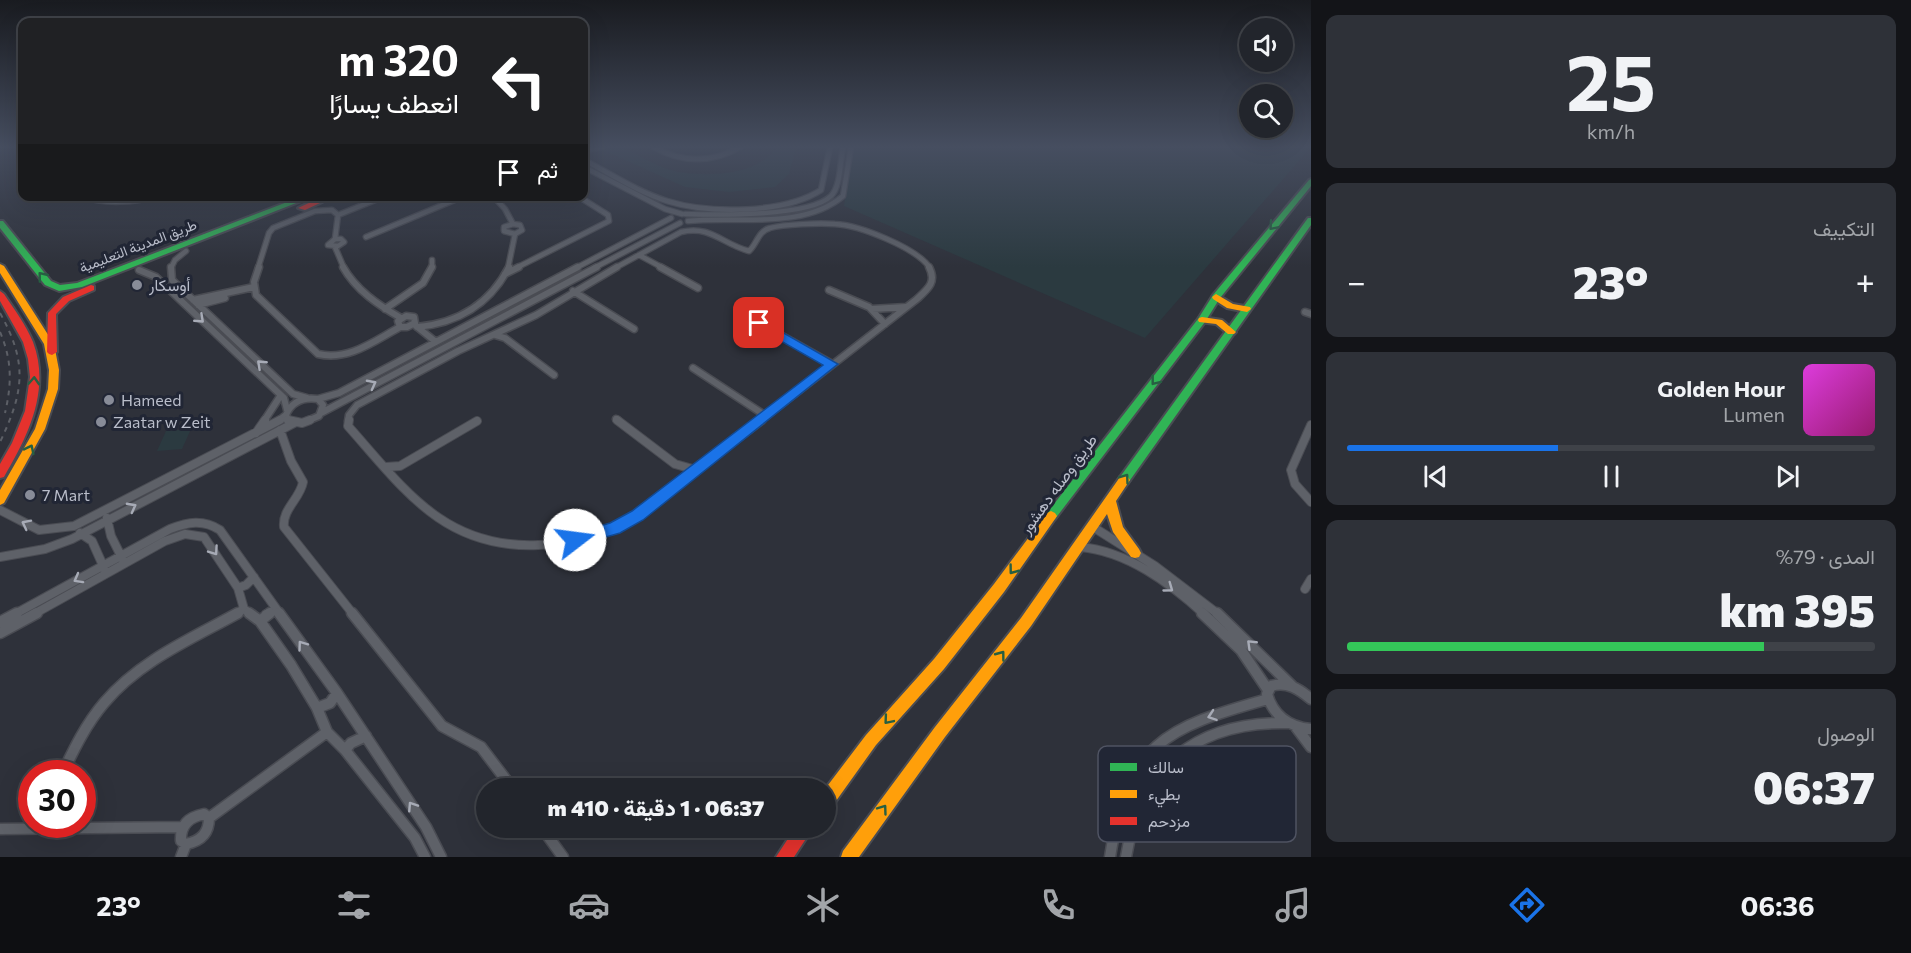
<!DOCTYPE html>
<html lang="ar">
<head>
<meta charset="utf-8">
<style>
	:root { --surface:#22252c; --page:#2e3138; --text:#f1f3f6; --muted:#a2a5a9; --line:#3f4248; --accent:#1a73e8 }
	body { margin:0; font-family:Commissioner,Vazirmatn,sans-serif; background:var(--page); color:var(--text); direction:rtl; height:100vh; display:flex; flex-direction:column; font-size:22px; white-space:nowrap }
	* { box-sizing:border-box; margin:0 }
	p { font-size:20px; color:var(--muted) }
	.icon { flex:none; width:33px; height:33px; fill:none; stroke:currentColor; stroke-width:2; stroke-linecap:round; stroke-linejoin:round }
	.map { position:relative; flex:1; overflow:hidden; direction:ltr }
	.details { display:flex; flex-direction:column; gap:15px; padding:15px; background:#131418; width:600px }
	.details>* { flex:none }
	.guide { position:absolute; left:18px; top:18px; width:570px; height:183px; border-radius:12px; box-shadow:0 6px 24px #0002,0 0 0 2px var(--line); direction:rtl; background:#202124; color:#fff; overflow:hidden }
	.fabs { position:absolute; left:1239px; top:18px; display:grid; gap:12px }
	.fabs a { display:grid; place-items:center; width:54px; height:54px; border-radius:50%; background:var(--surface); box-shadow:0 6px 24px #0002,0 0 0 2px var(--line); font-size:30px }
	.speed { position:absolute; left:18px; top:760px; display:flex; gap:12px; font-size:30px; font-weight:700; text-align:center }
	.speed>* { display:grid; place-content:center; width:78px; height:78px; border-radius:50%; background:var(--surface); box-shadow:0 6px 24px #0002,0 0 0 2px var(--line); line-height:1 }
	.speed .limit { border:9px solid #d22; background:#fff; color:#111 }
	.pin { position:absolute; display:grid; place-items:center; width:51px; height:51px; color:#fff; margin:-26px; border-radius:12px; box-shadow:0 3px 9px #0006 }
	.me { position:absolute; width:66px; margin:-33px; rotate:75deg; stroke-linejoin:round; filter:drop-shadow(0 0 4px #0008) }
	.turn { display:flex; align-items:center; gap:21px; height:126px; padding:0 30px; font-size:27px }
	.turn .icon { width:78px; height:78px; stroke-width:2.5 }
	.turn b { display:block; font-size:42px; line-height:51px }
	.then { display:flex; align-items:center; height:57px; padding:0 30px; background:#0003; gap:12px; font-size:22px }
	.big { font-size:45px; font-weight:800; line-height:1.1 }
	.details .card { flex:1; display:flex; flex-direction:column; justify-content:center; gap:9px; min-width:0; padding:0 21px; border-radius:12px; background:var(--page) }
	.details .dial { align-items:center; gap:0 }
	.dial b { font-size:78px; line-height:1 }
	.song { display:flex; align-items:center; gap:18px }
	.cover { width:72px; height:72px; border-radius:9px; background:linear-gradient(135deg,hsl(300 70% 55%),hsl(320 70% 35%)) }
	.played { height:6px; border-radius:3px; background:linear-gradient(90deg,var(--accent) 40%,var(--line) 40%) }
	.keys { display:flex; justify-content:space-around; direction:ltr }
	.heat { display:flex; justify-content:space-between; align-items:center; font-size:33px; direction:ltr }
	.charge { height:9px; border-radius:4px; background:linear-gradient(90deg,#34c759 79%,var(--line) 0) }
	.trip { position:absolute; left:476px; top:778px; width:360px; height:60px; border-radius:30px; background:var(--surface); box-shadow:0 6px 24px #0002,0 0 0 2px var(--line); font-weight:800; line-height:60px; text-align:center; direction:rtl }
	.dock { display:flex; height:96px; justify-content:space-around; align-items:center; background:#0e0f12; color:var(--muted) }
	.dock .icon { width:42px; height:42px }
	.dock .selected { color:var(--accent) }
	.dock b { font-size:27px; color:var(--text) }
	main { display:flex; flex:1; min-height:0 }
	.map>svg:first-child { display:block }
</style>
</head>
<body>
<main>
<section class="details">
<div class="card dial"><b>25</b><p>km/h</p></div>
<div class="card"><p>التكييف</p>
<div class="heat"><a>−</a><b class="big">23°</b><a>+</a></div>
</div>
<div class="card">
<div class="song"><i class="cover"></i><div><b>Golden Hour</b><p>Lumen</p></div></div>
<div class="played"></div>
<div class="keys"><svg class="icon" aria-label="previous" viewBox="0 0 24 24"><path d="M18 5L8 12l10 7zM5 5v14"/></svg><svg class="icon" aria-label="pause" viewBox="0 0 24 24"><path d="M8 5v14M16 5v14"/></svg><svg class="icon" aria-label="next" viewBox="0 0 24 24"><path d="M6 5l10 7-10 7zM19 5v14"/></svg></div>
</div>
<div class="card"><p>المدى · 79%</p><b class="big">395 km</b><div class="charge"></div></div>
<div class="card"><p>الوصول</p><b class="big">06:37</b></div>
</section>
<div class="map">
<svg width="1311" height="857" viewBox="0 0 1311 857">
	<rect width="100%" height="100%" fill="#2e313a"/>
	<path fill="#2b3a40" d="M614 147H622C636 154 650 162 664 168 694 179 760 177 776 147H796L789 174 775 187 729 192 685 187 603 150Z
		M853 147H1311L1145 338 844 206Z
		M191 429 182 449 157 451 166 431Z"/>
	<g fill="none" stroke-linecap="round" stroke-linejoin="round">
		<g stroke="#4a4c53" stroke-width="7">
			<path id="street-far3" d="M654 147C681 163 713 163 740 147
				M584 150 602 147
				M584 160C611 174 638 192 667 201 709 214 784 214 821 190L830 147
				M584 167 665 209 682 214
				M80 196C107 205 133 202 160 196
				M113 196H124
				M493 196 505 209 513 224
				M685 214C715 215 810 217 831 196 841 186 840 161 843 147
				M338 215 385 196
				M688 221C737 216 803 230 843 196L851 147
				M513 224 520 225 522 230 515 234 504 231V227Z
				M366 237 464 196
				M335 239H341L344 242 338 246 328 245Z
				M335 247 344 268
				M639 255 663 268
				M171 268 175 260 186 251
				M258 268 269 233 273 228 315 211 332 210 338 215 335 239
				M432 268V260
				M508 268 515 234
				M516 268 609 221 608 215 578 196
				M576 268 671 218
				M594 268 680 223
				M615 268 681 232C711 225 722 244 749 251 757 244 758 231 770 228 784 224 820 223 835 224 859 225 917 248 930 268"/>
		</g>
		<g stroke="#4a4c53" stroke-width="9">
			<path id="street-far2" d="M171 267 172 280 293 394 307 398
				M259 267 254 282 256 295 318 354C349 361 374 341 400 327
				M343 267C356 290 378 305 401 318
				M660 267 698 288
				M139 270 156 277 284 398 287 410
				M505 274 519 267
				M829 290 869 307 885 324
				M573 291 634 329
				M193 300 254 287
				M198 305 225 298
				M385 309 423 283 432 267
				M872 309 906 307
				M1305 312 1311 314
				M406 316 414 317 415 323 407 327H400L398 321Z
				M759 323 832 364
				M416 326 436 342
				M417 327C458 323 490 304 509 267
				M495 335 505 338 554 375
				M693 368 766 416
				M318 399 339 393 578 267
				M321 413 597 267
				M616 419 619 421
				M264 421 281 395
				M278 421 286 415
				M293 421 288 420 286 415C292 401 304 397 318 399L323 405 319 416 307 421
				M348 421 349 415 357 405 458 351 536 315 617 267
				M760 421 917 299C928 289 937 282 929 267"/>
		</g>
		<g stroke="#4a4c53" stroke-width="10">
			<path id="street-far1" d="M288 420 302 423 310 420
				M349 420 348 426C404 489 444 549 538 545 567 544 597 537 623 525L762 420
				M617 420 675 464 696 470
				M1311 425 1291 470 1295 484 1311 502
				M280 430 291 461 303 482C300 499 282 509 284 527L353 614
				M256 433 265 420
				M386 467 400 466 477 421
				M0 510 39 530 74 526 280 420
				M107 518 111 536 123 560
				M1093 527 1155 566 1218 614
				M80 533 92 541 105 570
				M1080 547C1127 551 1170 583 1204 614
				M0 557 45 549 72 539 294 423
				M238 588 246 585 254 577
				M1305 589 1311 579
				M15 614 170 529C188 522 203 519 220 530L280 614
				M34 614 165 541 185 534 204 537 238 588 244 609 251 614
				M235 614 244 609
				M266 614 277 610"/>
		</g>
		<g stroke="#4a4c53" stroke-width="13">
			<path id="street" d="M249 613 260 621 291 665 317 708 327 732 345 750 415 838 425 857
				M279 613 337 693 426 827 441 857
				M352 613 442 726 481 747 513 789
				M1202 613 1241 650 1268 690
				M1217 613 1292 686
				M260 621 270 613
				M0 622 17 613
				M0 633 37 613
				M1311 699C1299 689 1287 681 1271 686L1267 694C1273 715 1289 727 1311 729
				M317 708 330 703 337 693
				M1296 727 1311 747
				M345 750 351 743 366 736
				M62 774C74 749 86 724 104 703 139 661 191 639 238 613
				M204 814 209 818C209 833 201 841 186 844L181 841C180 825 189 817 204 814Z
				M209 818 327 732
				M542 828 563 857
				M0 829 182 827
				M181 857 186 844
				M1110 857C1128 743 1164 728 1268 699
				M1126 857C1141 766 1196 721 1288 723"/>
		</g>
		<g stroke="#4a4c53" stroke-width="4">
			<path id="fast" d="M1311 179V186L1220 298 1205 322 1055 519 1051 521 1047 519 1045 516 1047 513 1198 319 1213 295 1309 180Z
				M303 196H314L82 287 59 291 45 285 0 228V221H3L51 281 60 285 77 283Z
				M1308 218H1311V225L1128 483H1120L1118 480 1120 477Z"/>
		</g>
		<g stroke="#4a4c53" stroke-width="4">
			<path id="slow" d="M0 264 4 266 54 344 59 370 58 389 45 429 4 503 0 505V490L35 429 48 389 49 370 44 344 0 273Z
				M1216 294 1233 304 1250 307 1251 309 1247 312 1227 308 1213 299 1212 297Z
				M1202 317 1222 320 1236 332 1234 334H1228L1216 324 1199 322 1198 320 1199 318Z
				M1124 476 1128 477 1130 480 1116 501 1123 527 1139 549 1141 553 1139 557 1135 558 1131 557 1113 532 1107 514 1031 626 945 737 859 857H841L843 851 935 727 1021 618 1120 477Z
				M1051 511 1055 513 1057 516 1055 519 1004 592 944 669 876 745 831 808 825 810V789L866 735 934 659 994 584 1047 513Z"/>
		</g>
		<g stroke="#4a4c53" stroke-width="4">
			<path id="jam" d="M324 196H335L305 210 298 208Z
				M91 285 94 286V290L69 301 56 314 57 352 52 355 49 354 47 352 48 313 63 297Z
				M0 291 4 294C14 309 26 325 33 342 51 390 28 436 4 477L0 478V464L12 443 25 411 30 377 28 359 23 342 0 301Z
				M795 828H813L794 857H776Z"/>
		</g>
		<use href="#street-far3" stroke="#5e6168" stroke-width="4.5"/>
		<use href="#street-far2" stroke="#5e6168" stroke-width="6"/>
		<use href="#street-far1" stroke="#5e6168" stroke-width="8"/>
		<use href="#street" stroke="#5e6168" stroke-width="10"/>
		<use href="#fast" fill="#30b455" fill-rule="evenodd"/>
		<use href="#slow" fill="#ff9f0a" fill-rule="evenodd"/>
		<use href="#jam" fill="#e5322d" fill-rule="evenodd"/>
		<path stroke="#5c5f66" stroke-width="2" stroke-dasharray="5 5" stroke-linecap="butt" d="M0 313C28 363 24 392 0 442
			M0 332C12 360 12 383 5 413"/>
	</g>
	<defs><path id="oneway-chevron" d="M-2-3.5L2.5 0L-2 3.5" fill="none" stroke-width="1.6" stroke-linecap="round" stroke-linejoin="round" transform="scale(1.5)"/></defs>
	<g stroke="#275f42">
		<use href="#oneway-chevron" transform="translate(1273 226) rotate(131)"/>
		<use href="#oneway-chevron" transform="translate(42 276) rotate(-129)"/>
		<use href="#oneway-chevron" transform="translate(34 381) rotate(-87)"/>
		<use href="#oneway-chevron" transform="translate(1155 381) rotate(128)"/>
		<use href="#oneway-chevron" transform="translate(30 449) rotate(-64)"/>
		<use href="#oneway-chevron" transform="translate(1125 478) rotate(-54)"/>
		<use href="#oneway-chevron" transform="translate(1013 570) rotate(127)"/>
		<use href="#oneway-chevron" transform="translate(1001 655) rotate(-53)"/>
		<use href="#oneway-chevron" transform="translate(888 720) rotate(130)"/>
		<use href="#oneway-chevron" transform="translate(883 809) rotate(-54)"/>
	</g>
	<g stroke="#a7abb6">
		<use href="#oneway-chevron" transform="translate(200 319) rotate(43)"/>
		<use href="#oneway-chevron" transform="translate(261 364) rotate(-137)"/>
		<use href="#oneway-chevron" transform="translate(372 384) rotate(-28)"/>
		<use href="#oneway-chevron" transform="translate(132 507) rotate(-28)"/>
		<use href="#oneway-chevron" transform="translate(26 524) rotate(-153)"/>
		<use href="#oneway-chevron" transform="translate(214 551) rotate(55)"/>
		<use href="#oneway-chevron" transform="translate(78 579) rotate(151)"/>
		<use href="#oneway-chevron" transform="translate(1169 588) rotate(36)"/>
		<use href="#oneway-chevron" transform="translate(1251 644) rotate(-136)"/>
		<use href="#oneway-chevron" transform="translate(302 645) rotate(-126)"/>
		<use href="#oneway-chevron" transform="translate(1212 716) rotate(161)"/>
		<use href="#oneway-chevron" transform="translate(412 806) rotate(-123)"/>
	</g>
	<linearGradient id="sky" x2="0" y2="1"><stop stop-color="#191b20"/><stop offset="0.55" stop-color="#464e60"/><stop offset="1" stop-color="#464e60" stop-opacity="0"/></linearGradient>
	<rect width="1311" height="267" fill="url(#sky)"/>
	<path fill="#1a73e8" stroke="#114b97" stroke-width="1.5" d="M759 319 838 364 643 520 620 533 575 546 569 544 567 540 569 535 610 523 632 511 823 365 755 326V320Z"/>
	<g fill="#888c98" stroke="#212635" stroke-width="2">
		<circle cx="137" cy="285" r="6"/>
		<circle cx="109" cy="400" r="6"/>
		<circle cx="101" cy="422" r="6"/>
		<circle cx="30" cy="495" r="6"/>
	</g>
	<g text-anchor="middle" stroke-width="6" stroke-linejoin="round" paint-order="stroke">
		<g font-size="14" fill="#b9bdca" stroke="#212635">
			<text transform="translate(138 246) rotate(-21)" y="5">طريق المدينة التعليمية</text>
		</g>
		<g font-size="16" fill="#b9bdca" stroke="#212635" text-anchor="start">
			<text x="149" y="291">أوسكار</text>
			<text x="121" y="406">Hameed</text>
			<text x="113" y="428">Zaatar w Zeit</text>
			<text x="42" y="501">7 Mart</text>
		</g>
		<g font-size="16" fill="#b9bdca" stroke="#212635">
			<text transform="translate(1058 484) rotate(-54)" y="6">طريق وصله دهشور</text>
		</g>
	</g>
	<rect x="1098" y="746" width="198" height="96" rx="9" fill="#212635" stroke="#4f5362" stroke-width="1.5"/>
	<rect x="1110" y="763" width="27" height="8" fill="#30b455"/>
	<rect x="1110" y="790" width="27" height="8" fill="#ff9f0a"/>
	<rect x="1110" y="817" width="27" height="8" fill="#e5322d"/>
	<g font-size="16" fill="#b9bdca">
		<text x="1148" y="773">سالك</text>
		<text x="1148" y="800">بطيء</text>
		<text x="1148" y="827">مزدحم</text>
	</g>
</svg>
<div class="fabs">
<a><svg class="icon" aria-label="sound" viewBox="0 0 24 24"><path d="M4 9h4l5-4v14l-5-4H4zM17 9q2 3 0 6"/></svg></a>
<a><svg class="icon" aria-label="search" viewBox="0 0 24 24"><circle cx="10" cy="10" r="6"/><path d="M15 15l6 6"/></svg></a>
</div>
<div class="speed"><div class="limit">30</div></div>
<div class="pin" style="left:759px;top:323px;background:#d93025"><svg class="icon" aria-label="arrive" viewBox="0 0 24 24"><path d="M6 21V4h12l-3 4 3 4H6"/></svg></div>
<svg class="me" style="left:575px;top:540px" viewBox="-20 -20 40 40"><circle r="19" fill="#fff"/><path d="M0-13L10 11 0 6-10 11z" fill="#1a73e8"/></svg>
<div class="trip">06:37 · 1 دقيقة · 410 m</div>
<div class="guide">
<div class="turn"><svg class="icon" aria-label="left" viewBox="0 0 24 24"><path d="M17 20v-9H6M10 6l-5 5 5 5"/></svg><div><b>320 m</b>انعطف يسارًا</div></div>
<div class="then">ثم<svg class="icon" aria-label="arrive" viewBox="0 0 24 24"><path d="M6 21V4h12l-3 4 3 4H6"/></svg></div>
</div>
</div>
</main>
<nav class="dock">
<b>06:36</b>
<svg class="icon selected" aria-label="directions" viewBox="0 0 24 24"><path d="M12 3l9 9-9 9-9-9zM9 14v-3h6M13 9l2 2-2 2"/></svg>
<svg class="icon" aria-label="music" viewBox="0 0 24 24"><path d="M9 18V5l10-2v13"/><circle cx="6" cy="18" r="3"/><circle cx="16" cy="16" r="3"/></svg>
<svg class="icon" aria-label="phone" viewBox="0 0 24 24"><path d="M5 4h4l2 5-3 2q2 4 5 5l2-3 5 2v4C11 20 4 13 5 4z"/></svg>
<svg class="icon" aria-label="climate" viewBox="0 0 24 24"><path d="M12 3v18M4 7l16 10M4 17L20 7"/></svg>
<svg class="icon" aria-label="car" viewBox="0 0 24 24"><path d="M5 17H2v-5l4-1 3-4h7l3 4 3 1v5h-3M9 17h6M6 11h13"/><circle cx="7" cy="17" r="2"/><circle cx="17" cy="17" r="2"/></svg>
<svg class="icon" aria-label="filters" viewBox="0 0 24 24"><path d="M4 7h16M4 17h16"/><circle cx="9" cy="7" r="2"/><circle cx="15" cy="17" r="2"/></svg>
<b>23°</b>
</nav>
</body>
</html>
